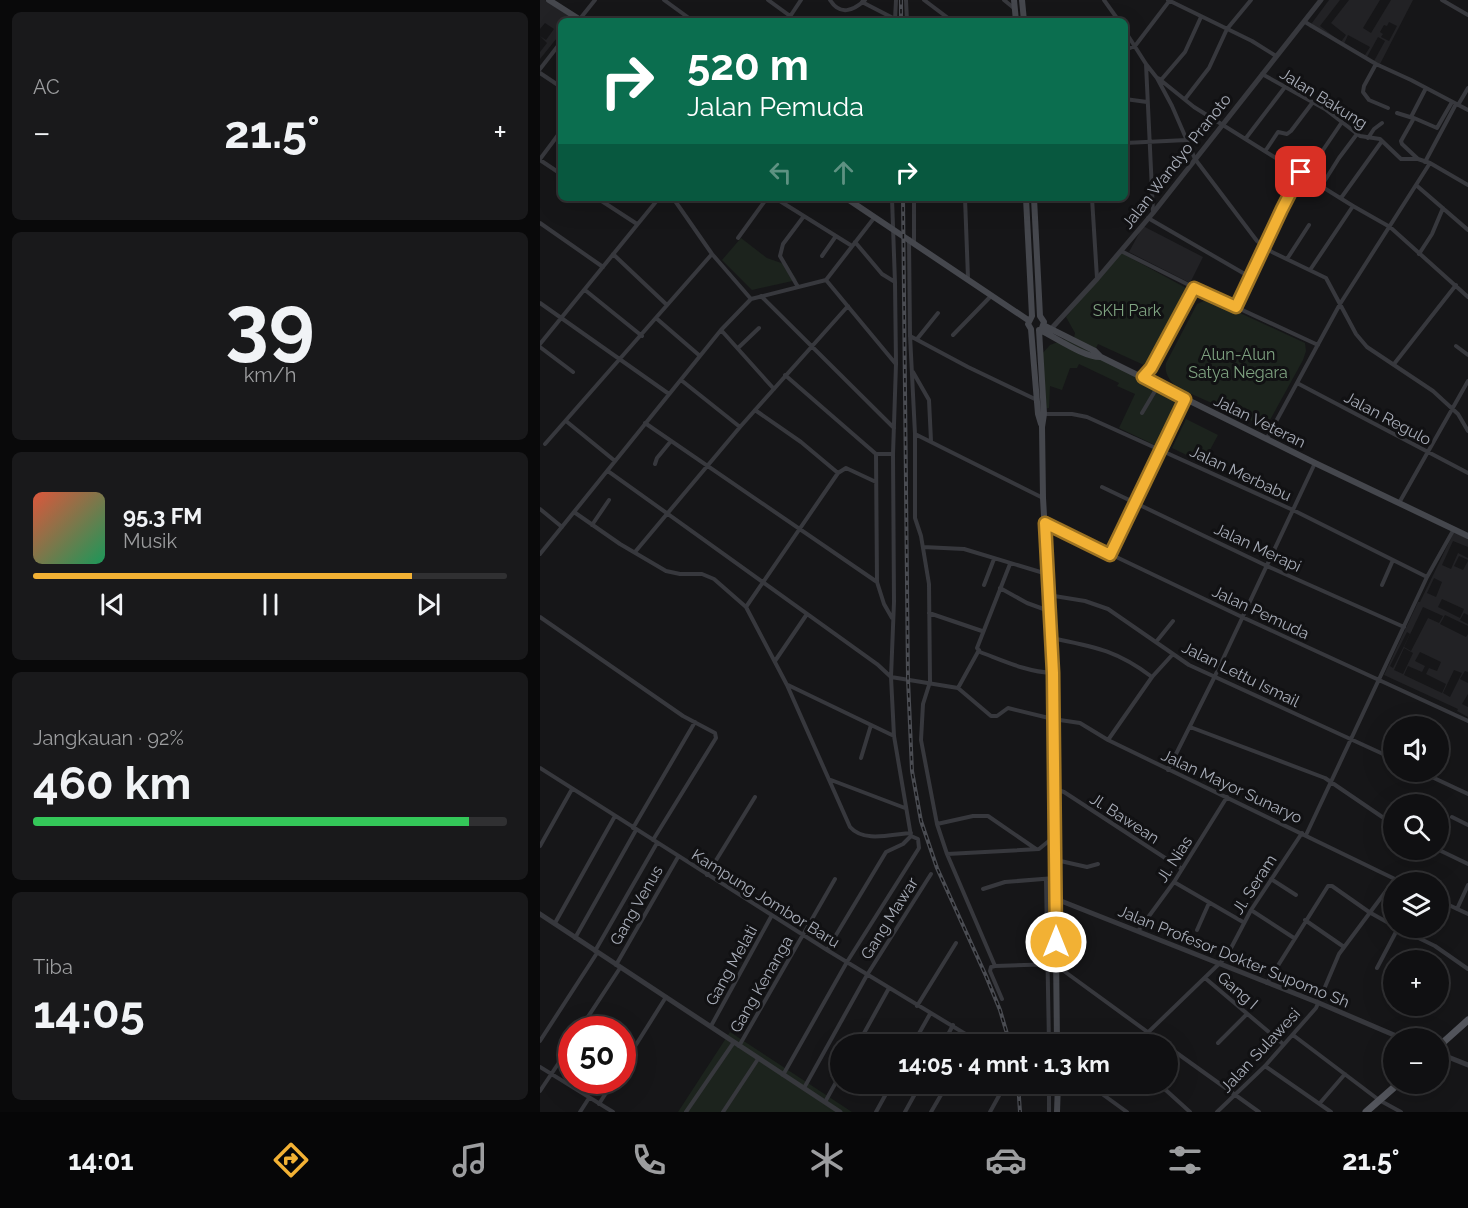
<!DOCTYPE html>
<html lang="id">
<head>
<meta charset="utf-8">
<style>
	:root { --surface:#101012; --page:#19191b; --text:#f1f3f6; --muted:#9c9d9f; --line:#303032; --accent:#f2b134 }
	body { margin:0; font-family:Raleway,sans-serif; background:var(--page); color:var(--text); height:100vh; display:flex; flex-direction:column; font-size:22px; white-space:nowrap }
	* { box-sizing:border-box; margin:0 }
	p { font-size:20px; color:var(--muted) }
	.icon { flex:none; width:33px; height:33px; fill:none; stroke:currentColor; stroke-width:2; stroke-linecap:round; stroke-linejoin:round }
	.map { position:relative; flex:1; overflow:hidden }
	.panel { display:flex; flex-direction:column; gap:12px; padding:12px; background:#09090a; width:540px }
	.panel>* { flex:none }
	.top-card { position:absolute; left:18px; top:18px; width:570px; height:183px; border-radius:9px; box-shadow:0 6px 24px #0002,0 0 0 2px var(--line); background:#0b6e4f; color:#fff; overflow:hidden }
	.controls { position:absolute; left:843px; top:716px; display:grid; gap:12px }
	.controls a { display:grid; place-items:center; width:66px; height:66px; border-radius:50%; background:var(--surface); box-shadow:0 6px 24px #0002,0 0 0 2px var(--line); font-size:30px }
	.speed { position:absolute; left:18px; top:1016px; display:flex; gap:12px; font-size:30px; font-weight:700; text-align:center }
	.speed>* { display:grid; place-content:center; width:78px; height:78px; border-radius:50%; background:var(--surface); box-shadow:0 6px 24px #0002,0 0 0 2px var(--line); line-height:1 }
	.speed .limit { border:9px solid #d22; background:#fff; color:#111 }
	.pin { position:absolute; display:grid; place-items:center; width:51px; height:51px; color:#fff; margin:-26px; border-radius:12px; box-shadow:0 3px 9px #0006 }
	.me { position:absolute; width:66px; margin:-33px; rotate:0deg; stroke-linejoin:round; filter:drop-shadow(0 0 4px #0008) }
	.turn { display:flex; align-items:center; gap:21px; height:126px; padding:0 30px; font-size:27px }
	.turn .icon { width:78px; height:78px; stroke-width:2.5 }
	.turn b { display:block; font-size:42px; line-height:51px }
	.lanes { display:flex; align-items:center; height:57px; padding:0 30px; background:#0003; justify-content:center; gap:30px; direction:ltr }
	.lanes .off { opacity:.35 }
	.big { font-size:45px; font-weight:700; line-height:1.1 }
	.panel .widget { flex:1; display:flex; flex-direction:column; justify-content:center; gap:9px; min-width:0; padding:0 21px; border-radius:9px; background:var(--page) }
	.panel .dial { align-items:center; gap:0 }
	.dial b { font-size:78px; line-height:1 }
	.song { display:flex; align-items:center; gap:18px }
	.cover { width:72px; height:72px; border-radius:9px; background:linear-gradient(135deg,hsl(10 70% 55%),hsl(150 70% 35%)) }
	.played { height:6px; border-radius:3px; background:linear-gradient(90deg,var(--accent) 80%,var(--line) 80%) }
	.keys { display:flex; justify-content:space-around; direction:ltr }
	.heat { display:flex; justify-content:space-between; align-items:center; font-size:33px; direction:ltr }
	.charge { height:9px; border-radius:4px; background:linear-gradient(90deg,#34c759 92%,var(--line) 0) }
	.trip { position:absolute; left:290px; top:1034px; width:348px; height:60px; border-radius:30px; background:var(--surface); box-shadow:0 6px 24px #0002,0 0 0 2px var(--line); font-weight:700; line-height:60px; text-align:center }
	.tab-bar { display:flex; height:96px; justify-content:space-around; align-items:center; background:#060607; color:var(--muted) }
	.tab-bar .icon { width:42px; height:42px }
	.tab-bar .active { color:var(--accent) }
	.tab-bar b { font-size:27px; color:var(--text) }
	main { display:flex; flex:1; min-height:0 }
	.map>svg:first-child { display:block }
</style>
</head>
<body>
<main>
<section class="panel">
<div class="widget"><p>AC</p>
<div class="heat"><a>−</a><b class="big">21.5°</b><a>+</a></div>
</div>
<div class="widget dial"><b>39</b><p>km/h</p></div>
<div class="widget">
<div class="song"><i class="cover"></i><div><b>95.3 FM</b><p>Musik</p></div></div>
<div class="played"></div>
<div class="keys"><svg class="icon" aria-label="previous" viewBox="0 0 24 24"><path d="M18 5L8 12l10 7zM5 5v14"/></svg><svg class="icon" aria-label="pause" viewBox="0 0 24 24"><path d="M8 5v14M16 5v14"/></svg><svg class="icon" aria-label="next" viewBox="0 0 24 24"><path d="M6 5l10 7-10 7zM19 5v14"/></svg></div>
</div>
<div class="widget"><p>Jangkauan · 92%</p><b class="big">460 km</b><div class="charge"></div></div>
<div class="widget"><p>Tiba</p><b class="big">14:05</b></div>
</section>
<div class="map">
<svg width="928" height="1112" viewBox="0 0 928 1112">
	<rect width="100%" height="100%" fill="#161618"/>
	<path fill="#222225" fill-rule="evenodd" d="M0 0H5L29 16 30 21H21V33L0 59V52L7 43 0 36 6 40 14 29 5 23 0 29Z
		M789 0H800L780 26 801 42 806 35 791 23 809 0H840L823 28 831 33 851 0H873L840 64 831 61 769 27ZM849 22 857 26 849 41 841 37 843 34 840 32 844 25 847 26ZM808 35 830 47 825 55 804 44ZM838 37 845 41 834 61 827 57Z
		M603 226 663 257 650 283 589 252Z
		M914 532 928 539V547L913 541 902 565 911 569 918 553 928 558V560L919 556 914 566 923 570 928 561V615L924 613 920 620 928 624V626L905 615 900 624 926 637 928 634V672L925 671 920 679 928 683V694L922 704 928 707V717L917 711 918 709 844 675 878 602H880ZM894 578 902 582 896 597 887 593ZM902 599 924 609 920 618 898 607ZM883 607 903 616 899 623 888 618 871 651 864 647ZM867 632 870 634 853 668 850 666ZM864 648 873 653 863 674 854 670ZM880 652 901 662 897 671 889 668 886 674 906 684 902 693 864 675 868 666 882 672 885 666 875 661ZM914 670 922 673 910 697 903 693Z"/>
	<path fill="#1c231d" d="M201 238 227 258 247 265 257 280 212 290 182 260Z
		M580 252 646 288 606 366 558 344 555 350 534 338 535 333 526 317Z
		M666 300 674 301 765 343 766 351 763 360 730 420 722 423 712 421 638 388C630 381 624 374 626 363L657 304Z
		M526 339 641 399 617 446 579 428 595 394 577 386 579 383 539 364 537 368H530L522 390 510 386 509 408 502 409 500 356 510 345Z
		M646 419 678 435 663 463 632 448Z
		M190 1032 312 1112H138Z"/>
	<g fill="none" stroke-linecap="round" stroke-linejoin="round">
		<path stroke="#37383d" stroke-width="4" d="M124 0 153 21
			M228 0 257 21
			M290 0C300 16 313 11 325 0
			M366 0 367 21
			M384 0 412 21
			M464 0 475 9
			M564 0 579 21
			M628 0 712 41 736 56
			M902 0 928 15
			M322 2 355 19
			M39 20 55 0
			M355 20 356 0
			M247 21 261 0
			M765 22 836 64 871 80 928 110
			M585 31 606 64 617 78 632 106 655 159 717 241 732 252 786 278 816 334 827 347 893 391 918 414 928 431
			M585 50 595 46 630 0
			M606 64 613 212
			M836 64 824 86 823 92 829 100 848 108
			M0 69 21 42
			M0 73 21 87
			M722 74 785 109 820 136 840 139 861 159H878L890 163 928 185
			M618 78 654 107 813 206 850 227 928 297
			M621 80 645 52 661 17
			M585 99 607 102
			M645 99 669 68 687 29 711 0
			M918 105 928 88
			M857 113 873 118
			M871 117 886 88
			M706 138 745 87
			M828 138 834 129 842 123
			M585 143 647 140
			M726 150 738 132 747 134 751 131 773 102
			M781 153 802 122
			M0 159 21 131
			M878 159 862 144 861 141 874 118 897 128 912 102
			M0 160 21 174
			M885 162 916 104
			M782 185 799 158 817 134
			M876 185 928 230
			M57 198 97 224
			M133 198 172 254 211 299
			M235 198 312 246
			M374 198V242
			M425 198 428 278
			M552 198 557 278
			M801 198 842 141
			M608 218 710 277
			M0 223 63 267
			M198 238 227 198
			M369 239 370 335 375 434V518L381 536 389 584 390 682 383 704 381 740 397 824 407 854 455 966 517 964
			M315 242 342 274 355 282
			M581 251 659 290 778 345
			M73 254 127 305
			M879 254 892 234 903 208
			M282 256 296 236
			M747 259 769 225
			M770 270 813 206
			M286 280 355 363
			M258 287 240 256 243 244 264 216
			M45 290 102 336
			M221 296 354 428
			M0 303 129 394
			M696 307 761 172
			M116 318 160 356
			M181 330 234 389
			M413 335 451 296
			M370 336 428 367 497 400
			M377 339 398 313
			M0 344 119 198
			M916 346 928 355
			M0 347 33 372
			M198 348 219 328
			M854 364 916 285
			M373 372 389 400 391 441
			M245 375 336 454H353
			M141 380 200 427
			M609 380 611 368 654 288
			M757 383 928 473
			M215 410 261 442 298 473
			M602 413 618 386
			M504 414H532L547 417 753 510 887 577
			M26 421 75 461
			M105 423 337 582
			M375 434 503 498
			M727 438 800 304 890 163
			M5 444 172 254
			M336 454 337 582 344 604 352 618
			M115 464 117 458 131 441
			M68 471 337 664 351 677 418 688 451 716H457L468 708 513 719 540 723 568 740 861 882
			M562 487 727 566 864 627
			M859 503 928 381
			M0 509 22 527
			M34 512 80 544 126 571 140 574H162L174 579 206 607 247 685 310 827C324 843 352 834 371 833
			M505 523 702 617 928 721
			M52 525 69 500
			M383 547 424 549 507 574
			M95 552 200 427 308 306
			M0 554 181 330 211 299 286 280 334 218
			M569 555 645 399
			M470 564 437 648 440 652C464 661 487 672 513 673
			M444 585 454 559
			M842 585 853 560
			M460 588 487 603 509 611
			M508 595 545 601 568 609 649 665 854 759
			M206 607 298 473 306 468 336 482
			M389 613 442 631
			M0 617 143 716 175 733 176 738 113 840
			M511 638C555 647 576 650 612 677
			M616 642 633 621
			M235 661 267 614
			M248 685 354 736
			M418 688 439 650
			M650 727 785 778 854 825
			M568 740 612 677 633 654
			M321 758 331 725
			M0 768 287 950 442 1044
			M628 770 674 678 775 463
			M879 771 928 794
			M291 780 365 808
			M515 789 524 792 642 869
			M912 817 928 825
			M397 824 433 816H448L496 849
			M93 828 155 722
			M766 835 887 577 914 529
			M0 846 32 789
			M897 849 928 864
			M407 854 499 849 515 836
			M516 860 547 867 558 864
			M167 875 215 797
			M731 879 756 895
			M506 880 509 1044
			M634 882 703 922
			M443 889 465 882 515 878
			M898 900 928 914
			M917 909 928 885
			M711 910 754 938
			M765 920 804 947
			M15 923 75 816
			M856 927 895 946 928 969
			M657 930 669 903
			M598 931 634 882 687 797
			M35 938 96 830
			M287 950 346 852 363 844 371 836 354 736 351 677 354 602 353 454 356 364 355 283 352 198
			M55 951 117 843
			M76 965 138 857
			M455 966 451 967 450 971 462 999
			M517 966 624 1044
			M837 968 858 928
			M665 978 743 1044
			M727 983 788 886H792L829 912 854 926
			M377 1006 416 943
			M171 1026 232 915
			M40 1029 80 968
			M753 1035 839 1100 861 1112
			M0 1041 57 953
			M678 1043 707 1014
			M318 1044 349 988
			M373 1044 390 1014
			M403 1044 413 1025
			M596 1044 682 961 690 950 711 910 762 833
			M199 1046 295 879
			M627 1046 719 1112
			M725 1066 791 1112
			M0 1067 73 1112
			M82 1067 126 997
			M243 1075 307 962 379 848 378 839 371 836
			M509 1083V1112
			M547 1083 587 1112
			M618 1083 650 1112
			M264 1088 327 975 391 874
			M0 1091 32 1043
			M285 1102 300 1075
			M780 1103 805 1074
			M59 1104 74 1080
			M40 1112 49 1098
			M146 1112 194 1042
			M183 1112 218 1059
			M336 1112 352 1083
			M365 1112 381 1083
			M391 1112 408 1083
			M450 1112 466 1083
			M677 1112 725 1066 776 1008 799 954 855 879"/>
		<path stroke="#37383d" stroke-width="5" d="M510 330 557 279 613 213 781 0
			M516 899 779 1003 861 1038
			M0 914 300 1112
			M898 1053 928 1065"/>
		<path stroke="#45474d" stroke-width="6" d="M9 0 42 21
			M474 0 476 21
			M482 0 484 21
			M306 198 488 320
			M486 198 492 316 488 324 491 329 498 414 501 424
			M494 198 500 316 504 322 502 328
			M503 325 555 351 561 357 775 463 928 536
			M499 330 504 414 502 427 503 498 513 673 517 1044
			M500 330C515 337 545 358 561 357
			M517 1112 518 1083"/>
		<path stroke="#53555c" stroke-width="7" d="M898 1047 928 1020
			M826 1112 859 1083"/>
		<g stroke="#4a4c52" stroke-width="4">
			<path id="rail" d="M361 0V21
				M363 198 368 679 372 771 381 821 397 868 446 976 460 1010 470 1044
				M478 1083 480 1112"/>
		</g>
		<use href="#rail" stroke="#111113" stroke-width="1.5" stroke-dasharray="4.5" stroke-linecap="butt"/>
	</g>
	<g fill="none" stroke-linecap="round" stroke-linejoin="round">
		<g stroke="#9d7322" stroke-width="15">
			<path id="route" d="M516 942 513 673 505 523 570 555 645 399 603 377 611 368 654 288 696 307 742 209 761 172"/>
		</g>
		<use href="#route" stroke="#f2b134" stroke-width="10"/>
	</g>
	<g text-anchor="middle" stroke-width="6" stroke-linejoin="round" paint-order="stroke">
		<g font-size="16" fill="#a8adb8" stroke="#111113">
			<text transform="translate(784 98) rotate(32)" y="6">Jalan Bakung</text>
			<text transform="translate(636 161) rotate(-52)" y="6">Jalan Wandyo Pranoto</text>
			<text transform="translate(848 418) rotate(28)" y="6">Jalan Regulo</text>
			<text transform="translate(720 421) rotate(26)" y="6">Jalan Veteran</text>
			<text transform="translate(701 473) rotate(25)" y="6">Jalan Merbabu</text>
			<text transform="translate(718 547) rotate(25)" y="6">Jalan Merapi</text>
			<text transform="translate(721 612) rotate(25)" y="6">Jalan Pemuda</text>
			<text transform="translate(701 674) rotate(26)" y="6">Jalan Lettu Ismail</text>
			<text transform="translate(692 786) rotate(25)" y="6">Jalan Mayor Sunaryo</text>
			<text transform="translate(585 818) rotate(33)" y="6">Jl. Bawean</text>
			<text transform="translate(634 859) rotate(-57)" y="6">Jl. Nias</text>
			<text transform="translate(714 884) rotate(-57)" y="6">Jl. Seram</text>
			<text transform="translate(226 898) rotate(32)" y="6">Kampung Jombor Baru</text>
			<text transform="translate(96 905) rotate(-60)" y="6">Gang Venus</text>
			<text transform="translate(349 918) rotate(-58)" y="6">Gang Mawar</text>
			<text transform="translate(694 956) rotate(22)" y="6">Jalan Profesor Dokter Supomo Sh</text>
			<text transform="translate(191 965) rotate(-61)" y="6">Gang Melati</text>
			<text transform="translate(221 984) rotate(-60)" y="6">Gang Kenanga</text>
			<text transform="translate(698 990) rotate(41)" y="6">Gang I</text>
			<text transform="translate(720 1050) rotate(-47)" y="6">Jalan Sulawesi</text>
		</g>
		<g font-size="16" fill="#7fa381" stroke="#111113">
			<text x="587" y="316">SKH Park</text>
			<text x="698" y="360">Alun-Alun<tspan x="698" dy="18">Satya Negara</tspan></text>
		</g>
	</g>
</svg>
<div class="controls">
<a><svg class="icon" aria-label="sound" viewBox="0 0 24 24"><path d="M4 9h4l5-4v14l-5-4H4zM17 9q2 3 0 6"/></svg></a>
<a><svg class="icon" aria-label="search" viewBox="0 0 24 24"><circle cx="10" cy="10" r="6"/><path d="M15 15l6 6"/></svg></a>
<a><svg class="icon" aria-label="layers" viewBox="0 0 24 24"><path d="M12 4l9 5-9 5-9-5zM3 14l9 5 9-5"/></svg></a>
<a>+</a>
<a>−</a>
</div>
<div class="speed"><div class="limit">50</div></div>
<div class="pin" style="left:761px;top:172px;background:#d93025"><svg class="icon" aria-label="arrive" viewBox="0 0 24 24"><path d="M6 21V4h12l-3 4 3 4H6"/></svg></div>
<svg class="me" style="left:516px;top:942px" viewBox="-20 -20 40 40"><circle r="17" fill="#f2b134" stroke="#fff" stroke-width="3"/><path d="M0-11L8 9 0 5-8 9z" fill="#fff"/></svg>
<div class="trip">14:05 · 4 mnt · 1.3 km</div>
<div class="top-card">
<div class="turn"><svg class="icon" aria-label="right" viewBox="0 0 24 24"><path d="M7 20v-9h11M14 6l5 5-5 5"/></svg><div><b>520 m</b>Jalan Pemuda</div></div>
<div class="lanes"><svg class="icon off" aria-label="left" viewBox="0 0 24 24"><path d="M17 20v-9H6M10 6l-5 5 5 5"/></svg><svg class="icon off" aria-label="ahead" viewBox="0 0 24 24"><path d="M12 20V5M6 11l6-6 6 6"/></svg><svg class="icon" aria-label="right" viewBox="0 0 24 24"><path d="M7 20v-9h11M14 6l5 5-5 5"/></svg></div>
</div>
</div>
</main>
<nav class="tab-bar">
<b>14:01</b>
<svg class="icon active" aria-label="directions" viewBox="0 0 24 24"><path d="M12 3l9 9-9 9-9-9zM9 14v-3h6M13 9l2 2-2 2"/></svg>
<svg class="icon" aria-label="music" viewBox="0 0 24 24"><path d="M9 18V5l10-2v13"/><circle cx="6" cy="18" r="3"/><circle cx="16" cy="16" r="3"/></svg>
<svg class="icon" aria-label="phone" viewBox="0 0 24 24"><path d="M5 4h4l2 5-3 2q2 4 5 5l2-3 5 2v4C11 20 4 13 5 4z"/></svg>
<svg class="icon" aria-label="climate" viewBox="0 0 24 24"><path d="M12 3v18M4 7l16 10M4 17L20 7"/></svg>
<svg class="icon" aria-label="car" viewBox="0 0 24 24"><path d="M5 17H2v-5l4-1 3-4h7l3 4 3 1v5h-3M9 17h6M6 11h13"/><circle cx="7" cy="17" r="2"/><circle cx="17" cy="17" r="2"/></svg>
<svg class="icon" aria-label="filters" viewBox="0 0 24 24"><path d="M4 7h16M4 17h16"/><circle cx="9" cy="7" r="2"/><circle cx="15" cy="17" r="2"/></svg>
<b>21.5°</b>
</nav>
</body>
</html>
